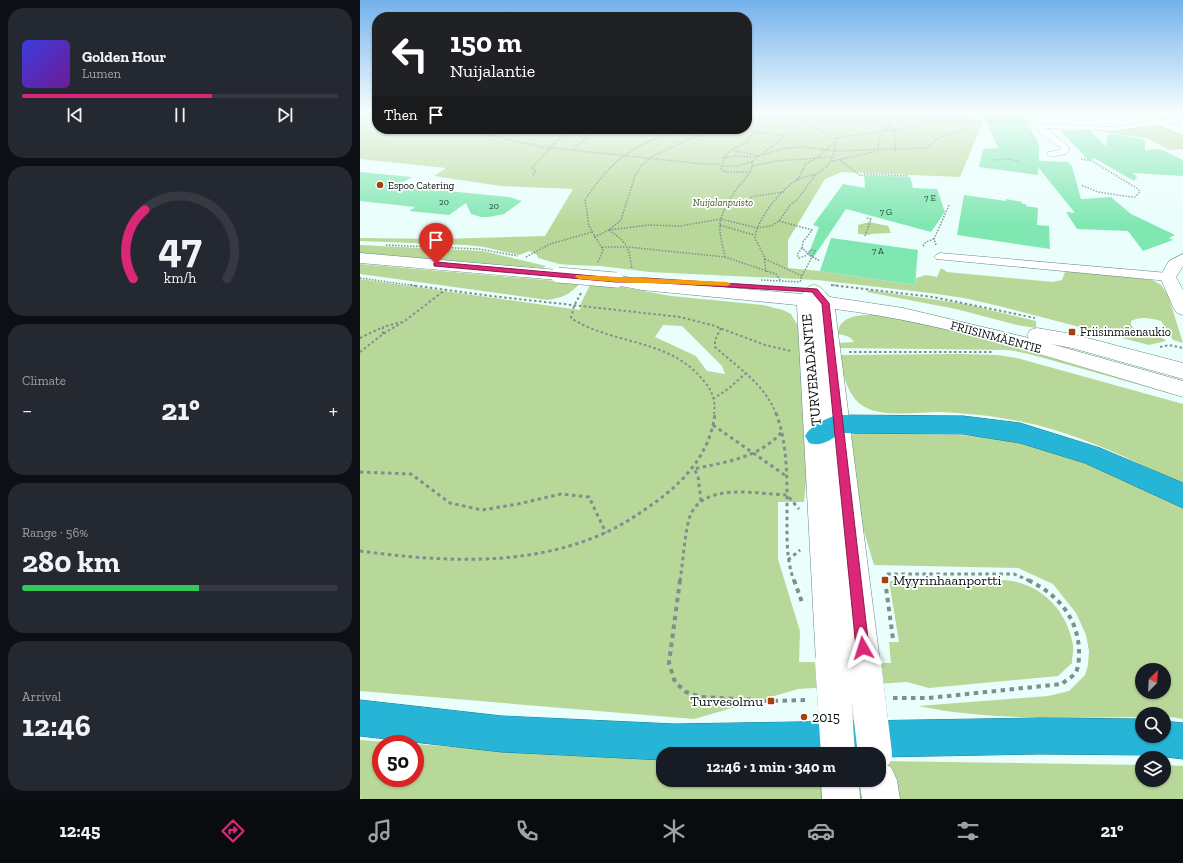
<!DOCTYPE html>
<html lang="en">
<head>
<meta charset="utf-8">
<style>
	:root { --surface:#171b24; --page:#242831; --text:#f1f3f6; --muted:#9ea1a6; --line:#363941; --accent:#db2777 }
	body { margin:0; font-family:"Zilla Slab",serif; background:var(--page); color:var(--text); height:100vh; display:flex; flex-direction:column; font-size:15px; white-space:nowrap }
	* { box-sizing:border-box; margin:0 }
	p { font-size:13px; color:var(--muted) }
	.icon { flex:none; width:22px; height:22px; fill:none; stroke:currentColor; stroke-width:2; stroke-linecap:round; stroke-linejoin:round }
	.map { position:relative; flex:1; overflow:hidden }
	.drawer { display:flex; flex-direction:column; gap:8px; padding:8px; background:#0d0f14; width:360px }
	.drawer>* { flex:none }
	.hud { position:absolute; left:12px; top:12px; width:380px; height:122px; border-radius:16px; box-shadow:0 1px 3px #0004; background:#202124; color:#fff; overflow:hidden }
	.needle { width:26px; rotate:24deg }
	.fabs { position:absolute; left:775px; top:663px; display:grid; gap:8px }
	.fabs a { display:grid; place-items:center; width:36px; height:36px; border-radius:50%; background:var(--surface); box-shadow:0 1px 3px #0004; font-size:20px }
	.speed { position:absolute; left:12px; top:735px; display:flex; gap:8px; font-size:20px; font-weight:700; text-align:center }
	.speed>* { display:grid; place-content:center; width:52px; height:52px; border-radius:50%; background:var(--surface); box-shadow:0 1px 3px #0004; line-height:1 }
	.speed .limit { border:6px solid #d22; background:#fff; color:#111 }
	.pin { position:absolute; display:grid; place-items:center; width:34px; height:34px; color:#fff; margin:-41px -17px; border-radius:50% 50% 50% 0; rotate:-45deg; box-shadow:0 0 4px #0007 }
	.pin .icon { rotate:45deg }
	.me { position:absolute; width:44px; margin:-22px; rotate:354deg; stroke-linejoin:round; filter:drop-shadow(0 0 3px #0008) }
	.turn { display:flex; align-items:center; gap:14px; height:84px; padding:0 12px; font-size:18px }
	.turn .icon { width:52px; height:52px; stroke-width:2.5 }
	.turn b { display:block; font-size:28px; line-height:34px }
	.then { display:flex; align-items:center; height:38px; padding:0 12px; background:#0003; gap:8px; font-size:15px }
	.big { font-size:30px; font-weight:800; line-height:1.1 }
	.drawer .widget { flex:1; display:flex; flex-direction:column; justify-content:center; gap:6px; min-width:0; padding:0 14px; border-radius:16px; background:var(--page) }
	.drawer .dial { align-items:center; gap:0 }
	.dial svg { height:104px; overflow:visible; fill:none; stroke:var(--line); stroke-width:7; stroke-linecap:round; text-anchor:middle }
	.dial text { fill:var(--text); stroke:none }
	.song { display:flex; align-items:center; gap:12px }
	.cover { width:48px; height:48px; border-radius:6px; background:linear-gradient(135deg,hsl(240 70% 55%),hsl(280 70% 35%)) }
	.played { height:4px; border-radius:2px; background:linear-gradient(90deg,var(--accent) 60%,var(--line) 60%) }
	.keys { display:flex; justify-content:space-around; direction:ltr }
	.heat { display:flex; justify-content:space-between; align-items:center; font-size:22px; direction:ltr }
	.charge { height:6px; border-radius:3px; background:linear-gradient(90deg,#34c759 56%,var(--line) 0) }
	.trip { position:absolute; left:296px; top:747px; width:230px; height:40px; border-radius:16px; background:var(--surface); box-shadow:0 1px 3px #0004; font-weight:800; line-height:40px; text-align:center }
	.tab-bar { display:flex; height:64px; justify-content:space-around; align-items:center; background:#090b0e; color:var(--muted) }
	.tab-bar .icon { width:28px; height:28px }
	.tab-bar .active { color:var(--accent) }
	.tab-bar b { font-size:18px; color:var(--text) }
	main { display:flex; flex:1; min-height:0 }
	.map>svg:first-child { display:block }
</style>
</head>
<body>
<main>
<section class="drawer">
<div class="widget">
<div class="song"><i class="cover"></i><div><b>Golden Hour</b><p>Lumen</p></div></div>
<div class="played"></div>
<div class="keys"><svg class="icon" aria-label="previous" viewBox="0 0 24 24"><path d="M18 5L8 12l10 7zM5 5v14"/></svg><svg class="icon" aria-label="pause" viewBox="0 0 24 24"><path d="M8 5v14M16 5v14"/></svg><svg class="icon" aria-label="next" viewBox="0 0 24 24"><path d="M6 5l10 7-10 7zM19 5v14"/></svg></div>
</div>
<div class="widget dial"><svg viewBox="0 0 100 80">
<path d="M14 69A42 42 0 1 1 86 69"/>
<path d="M14 69A42 42 0 0 1 23 16" stroke="#db2777"/>
<text x="50" y="56" font-size="32" font-weight="700">47</text>
<text x="50" y="72" font-size="11">km/h</text>
</svg></div>
<div class="widget"><p>Climate</p>
<div class="heat"><a>−</a><b class="big">21°</b><a>+</a></div>
</div>
<div class="widget"><p>Range · 56%</p><b class="big">280 km</b><div class="charge"></div></div>
<div class="widget"><p>Arrival</p><b class="big">12:46</b></div>
</section>
<div class="map">
<svg width="823" height="799" viewBox="0 0 823 799">
	<rect width="100%" height="100%" fill="#eafefc"/>
	<path fill="#b8d899" fill-rule="evenodd" d="M0 113H17V129H387V113H615L608 116 619 120 622 124 600 177 482 172 465 179 428 240V268L460 271 555 285 556 278 566 275 577 277 581 268 587 272 693 282 702 280 705 272 709 270 792 280 801 285 808 295 823 343 813 340 801 321C791 318 780 316 771 321V325L774 329C785 334 796 330 806 341L789 345 639 306 604 298 570 293 457 280 290 272 240 266 211 265 199 264 178 258 177 255 170 251 159 255 124 247 106 245 0 241V238L81 239 185 236 213 189 141 186 74 176 86 168 0 159Z
		M794 125H798L823 133V149L809 150 789 139 744 132 742 130H762Z
		M509 222 528 226 531 233 510 234 511 235 498 234V225Z
		M0 245 123 251 186 266 183 268 0 253Z
		M0 264 220 283C211 294 202 298 187 300L0 274Z
		M0 279 220 310 221 303 231 283 262 287 311 296 403 305 423 310 431 314 441 331 450 440 444 502H418V559L440 631 439 662 531 663 529 642H539L529 581 643 580C679 582 707 609 713 645 714 650 712 657 712 663L698 676 569 688 547 682 438 689 334 719 0 691ZM303 325 322 326 362 366 365 374 347 371 336 356 295 337Z
		M508 290 605 304 676 321V328L657 325 596 309 507 292Z
		M528 315 553 320 700 358 823 397 669 354 649 350 479 348 478 343 494 342C490 336 485 335 478 334 478 311 513 315 528 315Z
		M601 354 637 355 657 358 823 404V485C767 457 709 429 647 419 625 415 603 413 581 412 559 412 521 418 503 406 487 396 482 371 480 355Z
		M498 433 597 435 623 436 658 442 745 468 823 504V719L804 716V714H782V717C707 718 632 721 558 706L688 696 709 691 725 675 728 665 729 651 726 635 716 613 693 584 658 568 514 565 500 518 489 441 493 434ZM782 670H804V692H782Z
		M0 740 52 744H21V778H55V744L211 756 303 757V780H519V761L782 765V780H804V765L823 766V799H2L0 798Z"/>
	<g fill="none" stroke-linecap="round" stroke-linejoin="round">
		<path stroke="#65acf0" stroke-width="3" d="M0 120 17 114"/>
	</g>
	<path fill="#81e7b2" d="M623 113 662 114 679 144V161L708 162 712 166 721 199 751 197 771 214 815 235 809 238 813 240 783 251 768 231 717 229 706 212 715 213 678 167V175L619 167 623 149 638 148Z
		M700 130 730 131 746 146 748 133 785 140V150L800 149 823 160V176L773 173 777 177 774 181 734 158 729 161Z
		M0 172 52 177 37 186 149 197 162 201 144 214 129 217H121L111 214 106 203 89 215 49 211 55 207 0 201Z
		M504 175 550 177 553 188 577 189 585 212 571 232 486 209 453 258 448 255 459 227 453 225 483 184 505 188Z
		M604 195 646 201V199L662 202V204H666V206L678 208 677 225 689 226 690 249 597 235Z
		M471 238 558 250 555 285 460 271Z"/>
	<g fill="none" stroke-linecap="round" stroke-linejoin="round">
		<g stroke="#688885" stroke-width="1">
			<path id="street" d="M823 117V121L753 131 686 128 710 148 706 154 691 157 687 154 688 152 700 150 701 148 680 133 677 128 684 124 753 127Z
				M580 253 808 273 812 274 814 277 812 280 808 281 576 259 574 257 576 255Z"/>
		</g>
		<g stroke="#688885" stroke-width="1">
			<path id="secondary" d="M771 113H784L823 128V135L772 115Z
				M0 253 198 270 204 271 206 275 204 279 198 280 0 263Z
				M823 254V266L816 277 823 290V315L817 313 814 309 800 277 809 261Z
				M256 275 282 280 442 294C454 278 459 286 470 297L543 308 669 338 667 335 670 330 677 328 712 334 823 363V379L712 348 691 344 823 381V397C708 363 594 324 475 309L520 662 516 674 504 678 492 674 488 663 484 674 472 678 460 674 456 662 437 305 282 290 250 284 247 280 250 276Z
				M519 762 531 767 537 780 540 799H502L499 780H519Z
				M461 780H499L500 799H462Z"/>
		</g>
		<g stroke="#1a7b90" stroke-width="1">
			<path id="highway" d="M477 415 603 416 660 423 740 448 823 483V508L725 463 660 443 603 434 481 433C470 440 462 447 449 443L445 436C451 425 465 419 477 415Z
				M0 700 142 716 314 724 680 718 782 719V736H804V721L823 723V759L789 755 680 754 519 757V754H303V760L142 752 0 736Z"/>
		</g>
		<path stroke="#808f8e" stroke-width="1.5" stroke-dasharray="1.5 1.5" stroke-linecap="butt" d="M672 113 683 114
			M387 115C482 128 577 118 672 122
			M0 116 10 113
			M387 117H394
			M579 119 599 113
			M387 120 415 113
			M529 124 535 135V151
			M103 131 129 135 182 147 344 164H361
			M395 132 424 135
			M129 135 140 129
			M475 138 544 128 570 122
			M213 149 237 129
			M372 150 399 156 425 148 446 147 475 151 566 148 579 138 606 129V120L601 113
			M518 151 520 136 530 123
			M402 154 421 139 436 121
			M363 158 375 156 395 157
			M721 159 732 161 778 189 780 192 775 197H771L738 192 721 185
			M480 160 501 176 504 174 549 176
			M633 160 650 159 660 162
			M472 161 514 152
			M361 166H376L392 162
			M393 166 415 161 473 157
			M390 172H366L361 170C364 151 371 150 387 143L388 138 404 124V117
			M173 175 176 171 172 168 207 129
			M437 180 446 164 458 157 476 141
			M368 205 378 203 395 196 424 192
			M419 221 452 230 443 242 442 248 451 256 460 261
			M360 225 394 235
			M249 230 289 225 320 226 361 219 397 228 411 226 419 221 430 205 437 200 456 174
			M249 230C269 244 268 246 272 269
			M505 236 511 219 507 218
			M234 237 249 230 261 220 275 176 281 166 291 157 333 137 358 129
			M26 245 119 249 158 256
			M576 245 574 239 589 205
			M563 246 566 242 574 239
			M242 247H268L365 257 416 274 420 280
			M442 248 437 255 439 258 445 256 451 250 455 251 442 276
			M166 257 190 244 232 232
			M365 257C363 246 359 234 360 223 362 212 369 200 375 191 381 181 393 175 392 162L398 156
			M405 259 442 276 440 282
			M238 262 243 250 229 226 225 200C254 156 273 146 322 129
			M406 272 404 256 395 238C397 219 420 191 435 181 440 177 447 177 453 175 469 170 476 155 476 139L452 126 447 121
			M0 278 57 286
			M401 280 440 282
			M471 285 480 286"/>
		<path stroke="#808f8e" stroke-width="2" stroke-dasharray="2.5 2.5" stroke-linecap="butt" d="M50 285 131 296 320 317 352 325 405 345 431 351
			M471 285 573 297 675 318
			M221 293 214 306 211 318C252 345 309 338 343 380 352 390 356 400 354 414
			M361 328 355 340V347C378 368 405 384 416 414
			M23 334V327L41 322
			M0 338 23 327
			M800 347 809 345 823 348
			M0 352 23 334 46 320 85 290
			M489 352H634
			M353 399 368 389 385 374"/>
		<path stroke="#808f8e" stroke-width="3" stroke-dasharray="3.5 3.5" stroke-linecap="butt" d="M416 413C428 445 427 480 427 514 427 537 426 559 434 581
			M353 425 426 476
			M0 472 51 474 90 503 122 510 158 504 201 494 229 497 246 533
			M341 501 338 476 334 469C368 461 397 459 422 432
			M0 551C83 562 173 568 251 530 267 522 282 512 297 501 326 480 351 451 355 413
			M428 560 440 550
			M320 581C323 562 324 542 328 523 337 480 395 494 427 495L439 509
			M525 581 528 574H654L670 581"/>
		<path stroke="#808f8e" stroke-width="4" stroke-dasharray="4.5 4.5" stroke-linecap="butt" d="M320 580 309 663 315 682 326 692 341 697 411 701 448 700
			M434 580 443 605
			M525 580 533 639
			M533 698H569L702 684C706 680 713 677 716 672 719 666 719 657 719 651 718 617 697 594 668 580"/>
		<use href="#street" fill="#fff" fill-rule="evenodd"/>
		<use href="#secondary" fill="#fff" fill-rule="evenodd"/>
		<use href="#highway" fill="#26b5d7" fill-rule="evenodd"/>
		<g stroke="#688885" stroke-width="16" stroke-linecap="butt">
			<path id="secondary-bridge-far1" d="M198 275 256 280"/>
		</g>
		<g stroke="#688885" stroke-width="34" stroke-linecap="butt">
			<path id="secondary-bridge" d="M472 662 478 754
				M504 662 515 754"/>
		</g>
		<use href="#secondary-bridge-far1" stroke="#fff" stroke-width="15"/>
		<use href="#secondary-bridge" stroke="#fff" stroke-width="34"/>
	</g>
	<linearGradient id="sky" x2="0" y2="1"><stop stop-color="#73b1eb"/><stop offset="0.5" stop-color="#f6fffe"/><stop offset="1" stop-color="#f6fffe" stop-opacity="0"/></linearGradient>
	<rect width="823" height="225" fill="url(#sky)"/>
	<path fill="#db2777" stroke="#8e194d" d="M76 262 256 278H285L457 289 469 303 509 648 507 653 503 655 498 653 496 648 462 304 452 292 285 282H256L74 266V263Z"/>
	<path fill="#f59e0b" d="M216 275 367 282 371 284 367 286 256 282 219 279 215 277Z"/>
	<g fill="#a43f12" stroke="#fff" stroke-width="1.5">
		<circle cx="20" cy="185" r="4"/>
		<rect x="708" y="328" width="8" height="8" rx="2"/>
		<rect x="521" y="576" width="8" height="8" rx="2"/>
		<rect x="407" y="697" width="8" height="8" rx="2"/>
		<circle cx="444" cy="717" r="4"/>
	</g>
	<g text-anchor="middle" stroke-width="3.5" stroke-linejoin="round" paint-order="stroke">
		<g font-size="9" fill="#234436">
			<text x="570" y="201">7 E</text>
			<text x="84" y="205">20</text>
			<text x="134" y="209">20</text>
			<text x="526" y="215">7 G</text>
			<text x="518" y="254">7 A</text>
		</g>
		<g font-size="10" fill="#040e0d" stroke="#fff" text-anchor="start">
			<text x="28" y="189">Espoo Catering</text>
		</g>
		<g font-size="10" font-style="italic" fill="#405b20" stroke="#fff">
			<text x="363" y="206">Nuijalanpuisto</text>
		</g>
		<g font-size="12" fill="#040e0d" stroke="#fff" text-anchor="start">
			<text x="720" y="336">Friisinmäenaukio</text>
		</g>
		<g font-size="12" fill="#040e0d" stroke="#fff">
			<text transform="translate(636 337) rotate(15)" y="4">FRIISINMÄENTIE</text>
		</g>
		<g font-size="14" fill="#040e0d" stroke="#fff">
			<text transform="translate(451 370) rotate(-95)" y="5">TURVERADANTIE</text>
		</g>
		<g font-size="14" fill="#040e0d" stroke="#fff" text-anchor="start">
			<text x="533" y="585">Myyrinhaanportti</text>
			<text x="403" y="706" text-anchor="end">Turvesolmu</text>
			<text x="452" y="722">2015</text>
		</g>
	</g>
</svg>
<div class="fabs">
<a><svg class="needle" viewBox="-14 -14 28 28"><path d="M0-13l5 13h-10z" fill="#e53935"/><path d="M0 13l5-13h-10z" fill="#9ea1a6"/></svg></a>
<a><svg class="icon" aria-label="search" viewBox="0 0 24 24"><circle cx="10" cy="10" r="6"/><path d="M15 15l6 6"/></svg></a>
<a><svg class="icon" aria-label="layers" viewBox="0 0 24 24"><path d="M12 4l9 5-9 5-9-5zM3 14l9 5 9-5"/></svg></a>
</div>
<div class="speed"><div class="limit">50</div></div>
<div class="pin" style="left:76px;top:264px;background:#d93025"><svg class="icon" aria-label="arrive" viewBox="0 0 24 24"><path d="M6 21V4h12l-3 4 3 4H6"/></svg></div>
<svg class="me" style="left:503px;top:648px" viewBox="-20 -20 40 40"><path d="M0-17L14 15 0 8-14 15z" fill="#db2777" stroke="#fff" stroke-width="4"/></svg>
<div class="trip">12:46 · 1 min · 340 m</div>
<div class="hud">
<div class="turn"><svg class="icon" aria-label="left" viewBox="0 0 24 24"><path d="M17 20v-9H6M10 6l-5 5 5 5"/></svg><div><b>150 m</b>Nuijalantie</div></div>
<div class="then">Then<svg class="icon" aria-label="arrive" viewBox="0 0 24 24"><path d="M6 21V4h12l-3 4 3 4H6"/></svg></div>
</div>
</div>
</main>
<nav class="tab-bar">
<b>12:45</b>
<svg class="icon active" aria-label="directions" viewBox="0 0 24 24"><path d="M12 3l9 9-9 9-9-9zM9 14v-3h6M13 9l2 2-2 2"/></svg>
<svg class="icon" aria-label="music" viewBox="0 0 24 24"><path d="M9 18V5l10-2v13"/><circle cx="6" cy="18" r="3"/><circle cx="16" cy="16" r="3"/></svg>
<svg class="icon" aria-label="phone" viewBox="0 0 24 24"><path d="M5 4h4l2 5-3 2q2 4 5 5l2-3 5 2v4C11 20 4 13 5 4z"/></svg>
<svg class="icon" aria-label="climate" viewBox="0 0 24 24"><path d="M12 3v18M4 7l16 10M4 17L20 7"/></svg>
<svg class="icon" aria-label="car" viewBox="0 0 24 24"><path d="M5 17H2v-5l4-1 3-4h7l3 4 3 1v5h-3M9 17h6M6 11h13"/><circle cx="7" cy="17" r="2"/><circle cx="17" cy="17" r="2"/></svg>
<svg class="icon" aria-label="filters" viewBox="0 0 24 24"><path d="M4 7h16M4 17h16"/><circle cx="9" cy="7" r="2"/><circle cx="15" cy="17" r="2"/></svg>
<b>21°</b>
</nav>
</body>
</html>
